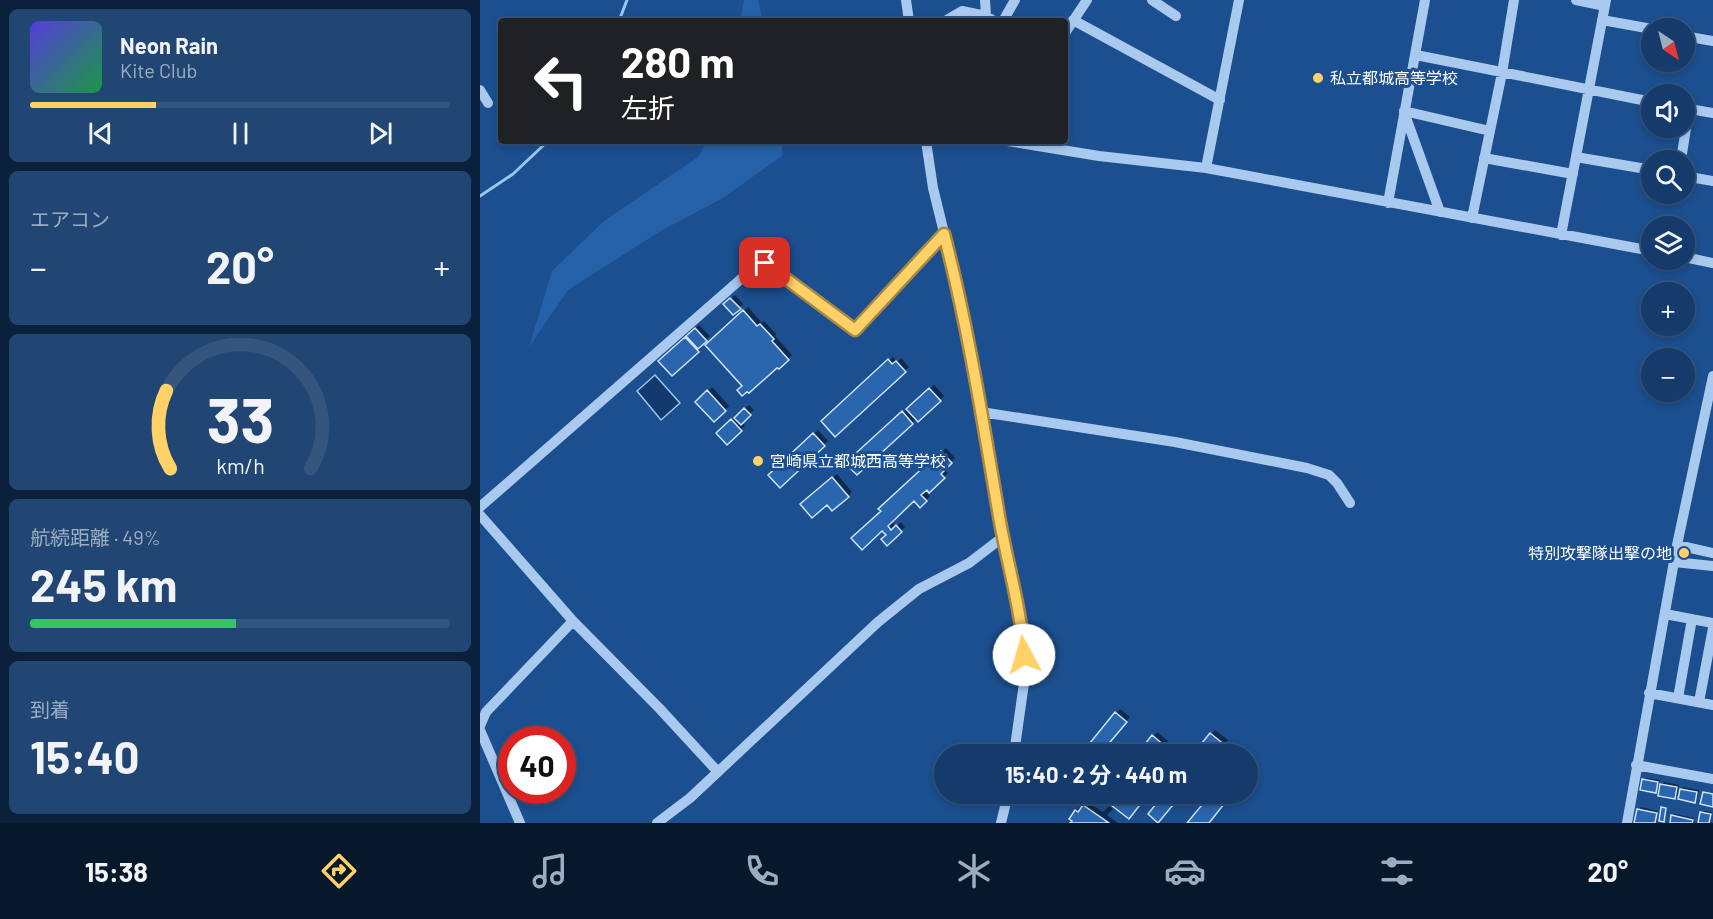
<!DOCTYPE html>
<html lang="ja">
<head>
<meta charset="utf-8">
<style>
	:root { --surface:#143b6b; --page:#214673; --text:#f1f3f6; --muted:#9dadc1; --line:#33557e; --accent:#ffd166 }
	body { margin:0; font-family:Barlow,"Noto Sans JP",sans-serif; background:var(--page); color:var(--text); height:100vh; display:flex; flex-direction:column; font-size:22px; white-space:nowrap }
	* { box-sizing:border-box; margin:0 }
	p { font-size:20px; color:var(--muted) }
	.icon { flex:none; width:33px; height:33px; fill:none; stroke:currentColor; stroke-width:2; stroke-linecap:round; stroke-linejoin:round }
	.map { position:relative; flex:1; overflow:hidden }
	.details { display:flex; flex-direction:column; gap:9px; padding:9px; background:#0b203b; width:480px }
	.details>* { flex:none }
	.hud { position:absolute; left:18px; top:18px; width:570px; height:126px; border-radius:6px; box-shadow:0 3px 9px #0003,0 0 0 2px var(--line); background:#202124; color:#fff; overflow:hidden }
	.needle { width:39px; rotate:145deg }
	.controls { position:absolute; left:1161px; top:18px; display:grid; gap:12px }
	.controls a { display:grid; place-items:center; width:54px; height:54px; border-radius:50%; background:var(--surface); box-shadow:0 3px 9px #0003,0 0 0 2px var(--line); font-size:30px }
	.speed { position:absolute; left:18px; top:726px; display:flex; gap:12px; font-size:30px; font-weight:700; text-align:center }
	.speed>* { display:grid; place-content:center; width:78px; height:78px; border-radius:50%; background:var(--surface); box-shadow:0 3px 9px #0003,0 0 0 2px var(--line); line-height:1 }
	.speed .limit { border:9px solid #d22; background:#fff; color:#111 }
	.pin { position:absolute; display:grid; place-items:center; width:51px; height:51px; color:#fff; margin:-26px; border-radius:12px; box-shadow:0 3px 9px #0006 }
	.me { position:absolute; width:66px; margin:-33px; rotate:354deg; stroke-linejoin:round; filter:drop-shadow(0 0 4px #0008) }
	.turn { display:flex; align-items:center; gap:21px; height:126px; padding:0 24px; font-size:27px }
	.turn .icon { width:78px; height:78px; stroke-width:2.5 }
	.turn b { display:block; font-size:42px; line-height:51px }
	.big { font-size:45px; font-weight:700; line-height:1.1 }
	.details .tile { flex:1; display:flex; flex-direction:column; justify-content:center; gap:9px; min-width:0; padding:0 21px; border-radius:9px; background:var(--page) }
	.details .dial { align-items:center; gap:0 }
	.dial svg { height:156px; overflow:visible; fill:none; stroke:var(--line); stroke-width:7; stroke-linecap:round; text-anchor:middle }
	.dial text { fill:var(--text); stroke:none }
	.song { display:flex; align-items:center; gap:18px }
	.cover { width:72px; height:72px; border-radius:9px; background:linear-gradient(135deg,hsl(250 70% 55%),hsl(140 70% 35%)) }
	.played { height:6px; border-radius:3px; background:linear-gradient(90deg,var(--accent) 30%,var(--line) 30%) }
	.keys { display:flex; justify-content:space-around; direction:ltr }
	.heat { display:flex; justify-content:space-between; align-items:center; font-size:33px; direction:ltr }
	.charge { height:9px; border-radius:4px; background:linear-gradient(90deg,#34c759 49%,var(--line) 0) }
	.trip { position:absolute; left:454px; top:744px; width:324px; height:60px; border-radius:30px; background:var(--surface); box-shadow:0 3px 9px #0003,0 0 0 2px var(--line); font-weight:700; line-height:60px; text-align:center }
	.tab-bar { display:flex; height:96px; justify-content:space-around; align-items:center; background:#08182b; color:var(--muted) }
	.tab-bar .icon { width:42px; height:42px }
	.tab-bar .selected { color:var(--accent) }
	.tab-bar b { font-size:27px; color:var(--text) }
	main { display:flex; flex:1; min-height:0 }
	.map>svg:first-child { display:block }
</style>
</head>
<body>
<main>
<section class="details">
<div class="tile">
<div class="song"><i class="cover"></i><div><b>Neon Rain</b><p>Kite Club</p></div></div>
<div class="played"></div>
<div class="keys"><svg class="icon" aria-label="previous" viewBox="0 0 24 24"><path d="M18 5L8 12l10 7zM5 5v14"/></svg><svg class="icon" aria-label="pause" viewBox="0 0 24 24"><path d="M8 5v14M16 5v14"/></svg><svg class="icon" aria-label="next" viewBox="0 0 24 24"><path d="M6 5l10 7-10 7zM19 5v14"/></svg></div>
</div>
<div class="tile"><p>エアコン</p>
<div class="heat"><a>−</a><b class="big">20°</b><a>+</a></div>
</div>
<div class="tile dial"><svg viewBox="0 0 100 80">
<path d="M14 69A42 42 0 1 1 86 69"/>
<path d="M14 69A42 42 0 0 1 12 29" stroke="#ffd166"/>
<text x="50" y="56" font-size="32" font-weight="700">33</text>
<text x="50" y="72" font-size="11">km/h</text>
</svg></div>
<div class="tile"><p>航続距離 · 49%</p><b class="big">245 km</b><div class="charge"></div></div>
<div class="tile"><p>到着</p><b class="big">15:40</b></div>
</section>
<div class="map">
<svg width="1233" height="823" viewBox="0 0 1233 823">
	<rect width="100%" height="100%" fill="#1b4f8f"/>
	<path fill="#2461a8" d="M264 0H278L283 21H260Z
		M227 141H302V156L243 198 179 232 88 290 49 347 72 271 124 221 218 157Z"/>
	<path fill="#123a6d" stroke="#9cc4f0" stroke-width="1.5" d="M175 375 200 403 181 420 157 391Z"/>
	<path fill="#0007" d="M255 295 263 304 253 313 245 304Z
		M268 307 282 323 284 321 296 334 295 336 312 355 299 367 264 386 227 345Z
		M219 325 230 336 220 345 222 347 192 374 180 361Z
		M413 357 417 362 421 358 429 367 355 435 343 421Z
		M454 385 464 396 438 420 437 418 377 473 370 466 381 456 382 450Z
		M232 387 249 406 234 420 217 402Z
		M269 405 274 410 261 422 265 426 247 443 238 433Z
		M338 430 348 441 300 486 290 475Z
		M466 448 475 458 464 469 468 473 449 491 447 488 444 490 450 496 440 506 434 499 411 521 416 527 421 522 425 527 407 543 408 534 403 511 404 505Z
		M357 474 372 492 368 496 348 503 326 500Z
		M640 709 650 717 620 754H603Z
		M735 730 748 740 737 754H715Z
		M677 732 688 741 677 754H659Z
		M1166 778 1180 780 1178 788 1184 782 1199 785 1197 793 1203 787 1219 790 1217 799 1215 801 1201 792 1194 798 1181 786 1175 792 1164 780Z
		M627 794H653L662 801 652 813 624 797Z
		M608 802 623 812 629 806 633 809 627 815 638 823H592L596 811 600 807 602 809Z
		M1161 807 1178 811 1176 823H1162L1159 810Z
		M1224 811 1232 812 1230 823H1220L1222 813Z
		M1195 814 1214 818 1213 823H1191L1192 816Z"/>
	<g fill="none" stroke-linecap="round" stroke-linejoin="round">
		<path stroke="#9cc4f0" stroke-width="3" d="M139 21 147 0
			M0 196 33 174 68 141"/>
	</g>
	<path fill="#2a66ad" stroke="#cfe3fa" stroke-width="1.5" d="M250 298 261 309 253 315 243 304Z
		M263 310 277 326 280 324 294 339 292 341 309 360 299 369 297 368 269 393 267 392 262 396 257 390 262 386 225 345Z
		M215 328 227 341 218 349 206 336Z
		M205 337 219 352 192 376 178 361Z
		M408 359 412 364 416 361 426 372 355 437 341 421Z
		M449 388 461 401 438 422 426 409Z
		M227 390 246 411 234 422 215 402Z
		M264 408 271 415 261 425 254 418Z
		M422 411 433 424 377 475 368 466 376 459 382 466 384 463 376 453Z
		M251 419 262 431 247 445 236 433Z
		M333 433 345 446 300 488 288 475Z
		M461 451 472 463 461 474 465 478 449 493 447 490 441 495 447 501 440 508 434 501 408 526 411 530 416 525 422 532 407 546 401 539 406 535 402 531 382 550 371 538 401 511 398 509Z
		M352 477 369 497 352 511 347 505 332 518 320 504Z
		M635 712 647 722 620 754H601Z
		M730 733 745 745 738 754H713Z
		M672 735 685 746 678 754H657Z
		M1162 779 1178 782 1176 793 1160 790Z
		M1180 784 1197 787 1195 799 1178 796Z
		M1200 789 1217 792 1215 803 1198 799Z
		M1223 792 1233 794V807L1220 804Z
		M625 794H647L646 795 659 806 649 819 622 798Z
		M684 794H702L678 823 668 814Z
		M731 794H752L729 823H707Z
		M603 805 629 823H590L592 821 589 819 595 810 598 812Z
		M1181 807 1186 808 1184 822 1179 821Z
		M1157 809 1177 813 1175 823H1154Z
		M1220 812 1231 814 1229 823H1218Z
		M1191 815 1213 820 1212 823H1190Z"/>
	<g fill="none" stroke-linecap="round" stroke-linejoin="round">
		<path stroke="#a9c9ee" stroke-width="10" d="M426 0 429 21
			M505 0 506 16
			M672 0 696 16
			M1096 0 1125 6
			M593 20 740 100
			M1122 20 1172 29
			M465 21 482 11 506 16 514 21
			M523 21 535 0
			M585 33 607 0
			M1204 36 1233 41
			M936 55 1172 102
			M0 90 8 103
			M1204 108 1233 113
			M924 111 1010 131
			M924 112 960 212
			M446 141 453 188 483 310 523 537 533 581 543 636 545 676 534 754
			M527 141 619 156 726 168 1172 251
			M1096 157 1172 170
			M1004 158 1093 174
			M1201 160 1209 109
			M726 168 759 0
			M1204 176 1233 181
			M908 203 945 0
			M992 218 1022 73 1034 0
			M1081 235 1126 0
			M1204 257 1233 263
			M501 412 695 442 827 468 849 475 857 483 870 503
			M0 507 277 265 285 263 375 330 463 234
			M0 515 93 621 180 709 238 772
			M1197 545 1233 553
			M1194 562 1233 566
			M1185 614 1233 623
			M1169 693 1233 705
			M1198 698 1212 619
			M1219 702 1233 628
			M0 726 6 712 93 621
			M0 730 40 823
			M1156 765 1233 779
			M177 823 210 798 398 622 439 589 489 563 523 537
			M521 823 528 794
			M1147 823 1197 545 1233 376"/>
	</g>
	<g fill="none" stroke-linecap="round" stroke-linejoin="round">
		<g stroke="#a68842" stroke-width="15">
			<path id="route" d="M285 263 375 330 464 234C488 326 503 422 519 516 527 563 541 608 544 655"/>
		</g>
		<use href="#route" stroke="#ffd166" stroke-width="10"/>
	</g>
	<g fill="#ffd166" stroke="#1b4f8f" stroke-width="2">
		<circle cx="838" cy="78" r="6"/>
		<circle cx="278" cy="461" r="6"/>
		<circle cx="1204" cy="553" r="6"/>
	</g>
	<g text-anchor="middle" stroke-width="6" stroke-linejoin="round" paint-order="stroke">
		<g font-size="16" fill="#fff" stroke="#1b4f8f" text-anchor="start">
			<text x="850" y="84">私立都城高等学校</text>
			<text x="290" y="467">宮崎県立都城西高等学校</text>
			<text x="1192" y="559" text-anchor="end">特別攻撃隊出撃の地</text>
		</g>
	</g>
</svg>
<div class="controls">
<a><svg class="needle" viewBox="-14 -14 28 28"><path d="M0-13l5 13h-10z" fill="#e53935"/><path d="M0 13l5-13h-10z" fill="#9dadc1"/></svg></a>
<a><svg class="icon" aria-label="sound" viewBox="0 0 24 24"><path d="M4 9h4l5-4v14l-5-4H4zM17 9q2 3 0 6"/></svg></a>
<a><svg class="icon" aria-label="search" viewBox="0 0 24 24"><circle cx="10" cy="10" r="6"/><path d="M15 15l6 6"/></svg></a>
<a><svg class="icon" aria-label="layers" viewBox="0 0 24 24"><path d="M12 4l9 5-9 5-9-5zM3 14l9 5 9-5"/></svg></a>
<a>+</a>
<a>−</a>
</div>
<div class="speed"><div class="limit">40</div></div>
<div class="pin" style="left:285px;top:263px;background:#d93025"><svg class="icon" aria-label="arrive" viewBox="0 0 24 24"><path d="M6 21V4h12l-3 4 3 4H6"/></svg></div>
<svg class="me" style="left:544px;top:655px" viewBox="-20 -20 40 40"><circle r="19" fill="#fff"/><path d="M0-13L10 11 0 6-10 11z" fill="#ffd166"/></svg>
<div class="trip">15:40 · 2 分 · 440 m</div>
<div class="hud">
<div class="turn"><svg class="icon" aria-label="left" viewBox="0 0 24 24"><path d="M17 20v-9H6M10 6l-5 5 5 5"/></svg><div><b>280 m</b>左折</div></div>
</div>
</div>
</main>
<nav class="tab-bar">
<b>15:38</b>
<svg class="icon selected" aria-label="directions" viewBox="0 0 24 24"><path d="M12 3l9 9-9 9-9-9zM9 14v-3h6M13 9l2 2-2 2"/></svg>
<svg class="icon" aria-label="music" viewBox="0 0 24 24"><path d="M9 18V5l10-2v13"/><circle cx="6" cy="18" r="3"/><circle cx="16" cy="16" r="3"/></svg>
<svg class="icon" aria-label="phone" viewBox="0 0 24 24"><path d="M5 4h4l2 5-3 2q2 4 5 5l2-3 5 2v4C11 20 4 13 5 4z"/></svg>
<svg class="icon" aria-label="climate" viewBox="0 0 24 24"><path d="M12 3v18M4 7l16 10M4 17L20 7"/></svg>
<svg class="icon" aria-label="car" viewBox="0 0 24 24"><path d="M5 17H2v-5l4-1 3-4h7l3 4 3 1v5h-3M9 17h6M6 11h13"/><circle cx="7" cy="17" r="2"/><circle cx="17" cy="17" r="2"/></svg>
<svg class="icon" aria-label="filters" viewBox="0 0 24 24"><path d="M4 7h16M4 17h16"/><circle cx="9" cy="7" r="2"/><circle cx="15" cy="17" r="2"/></svg>
<b>20°</b>
</nav>
</body>
</html>
